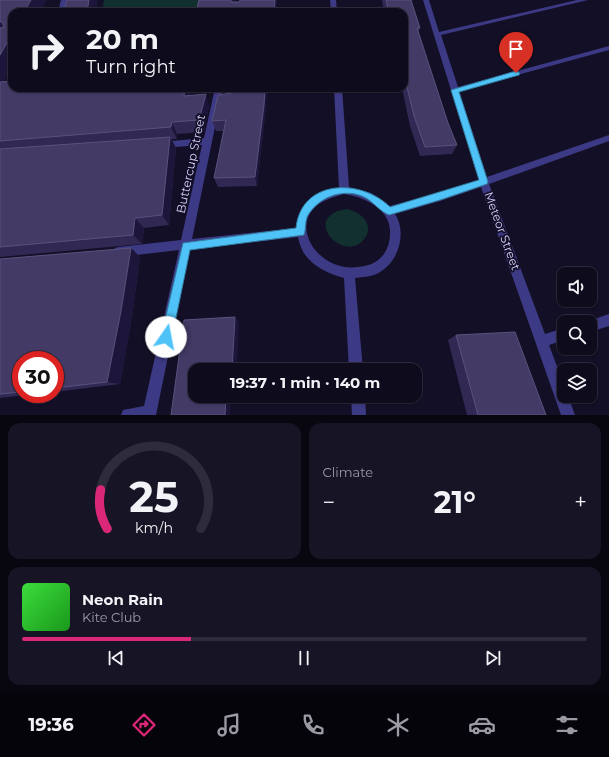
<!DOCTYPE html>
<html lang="en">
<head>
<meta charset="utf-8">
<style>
	:root { --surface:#0e0b1c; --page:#171425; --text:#f1f3f6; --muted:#9b9ba3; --line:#2e2b3b; --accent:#db2777 }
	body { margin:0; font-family:Montserrat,sans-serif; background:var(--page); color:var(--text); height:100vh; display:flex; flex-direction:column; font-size:15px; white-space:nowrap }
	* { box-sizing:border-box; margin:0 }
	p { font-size:13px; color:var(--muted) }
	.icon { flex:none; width:22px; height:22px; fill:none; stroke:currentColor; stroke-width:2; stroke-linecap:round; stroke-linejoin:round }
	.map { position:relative; height:415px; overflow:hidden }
	.side { display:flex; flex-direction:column; gap:8px; padding:8px; background:#08060f; flex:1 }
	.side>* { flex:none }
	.banner { position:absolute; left:8px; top:8px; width:400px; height:84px; border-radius:12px; box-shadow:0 1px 3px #0004,0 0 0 1px var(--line); background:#0e0b1c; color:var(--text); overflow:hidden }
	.tools { position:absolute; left:557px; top:267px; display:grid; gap:8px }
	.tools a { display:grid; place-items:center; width:40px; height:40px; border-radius:8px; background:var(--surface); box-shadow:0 1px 3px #0004,0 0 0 1px var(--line); font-size:20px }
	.speed { position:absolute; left:12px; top:351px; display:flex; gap:8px; font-size:20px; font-weight:700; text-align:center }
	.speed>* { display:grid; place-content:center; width:52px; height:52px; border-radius:50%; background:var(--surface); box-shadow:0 1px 3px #0004,0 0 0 1px var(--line); line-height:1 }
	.speed .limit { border:6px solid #d22; background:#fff; color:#111 }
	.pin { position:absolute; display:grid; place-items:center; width:34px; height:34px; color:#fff; margin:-41px -17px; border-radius:50% 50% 50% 0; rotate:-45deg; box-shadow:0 0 4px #0007 }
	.pin .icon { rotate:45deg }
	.me { position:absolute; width:44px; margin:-22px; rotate:12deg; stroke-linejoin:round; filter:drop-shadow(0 0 3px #0008) }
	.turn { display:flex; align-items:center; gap:14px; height:84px; padding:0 12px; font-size:18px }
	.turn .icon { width:52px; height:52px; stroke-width:2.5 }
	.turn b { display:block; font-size:28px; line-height:34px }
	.big { font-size:30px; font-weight:700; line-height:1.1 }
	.side .tile { flex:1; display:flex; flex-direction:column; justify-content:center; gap:6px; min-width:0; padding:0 14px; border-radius:12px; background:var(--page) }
	.side .dial { align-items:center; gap:0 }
	.dial svg { height:104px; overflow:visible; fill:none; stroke:var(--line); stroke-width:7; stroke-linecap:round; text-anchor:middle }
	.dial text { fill:var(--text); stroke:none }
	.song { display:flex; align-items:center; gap:12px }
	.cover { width:48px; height:48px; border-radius:6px; background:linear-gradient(135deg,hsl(120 70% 55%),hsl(120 70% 35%)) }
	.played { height:4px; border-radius:2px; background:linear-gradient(90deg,var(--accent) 30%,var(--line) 30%) }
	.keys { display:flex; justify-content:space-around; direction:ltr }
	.heat { display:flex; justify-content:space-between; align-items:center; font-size:22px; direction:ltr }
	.side .tiles { flex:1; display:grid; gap:8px; grid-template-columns:1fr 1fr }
	.tile:last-child { grid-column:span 2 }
	.trip { position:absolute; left:188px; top:363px; width:234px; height:40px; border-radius:12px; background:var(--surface); box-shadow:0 1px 3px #0004,0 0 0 1px var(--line); font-weight:700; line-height:40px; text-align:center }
	.tab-bar { display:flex; height:64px; justify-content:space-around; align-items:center; background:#06040b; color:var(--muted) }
	.tab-bar .icon { width:28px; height:28px }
	.tab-bar .on { color:var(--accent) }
	.tab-bar b { font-size:18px; color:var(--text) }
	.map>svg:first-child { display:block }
</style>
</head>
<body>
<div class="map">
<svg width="609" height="415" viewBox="0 0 609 415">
	<rect width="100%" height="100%" fill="#130f26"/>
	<path fill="#12302f" d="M104 0H201L197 12H102Z
		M346 209C359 211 375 223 365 238 345 266 299 217 346 209Z"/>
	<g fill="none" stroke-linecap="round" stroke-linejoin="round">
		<path fill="#3d3a85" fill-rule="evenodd" d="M61 0H67L64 12H58Z
			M330 0H336L337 12H331Z
			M423 0H429L439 32 577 0H588L441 35 458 87 609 46V50L459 91 487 177 609 135V141L489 184 545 334 564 328V340L549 345 564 385V396H568L575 415H561L481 187 440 201 395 214C407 232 399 261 380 272 372 277 363 277 355 278L363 370H349L344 278C322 272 302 261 298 237L190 249 156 415H121L123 410 144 406 179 250 119 257 115 256 114 252 115 248 119 247 181 240 202 145 161 148 157 145 161 142 204 138 215 88H223L192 239 296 228C300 201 316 195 339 188L334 88H342L349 187 371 193 390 206 440 193 479 180ZM344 194C364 197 392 209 390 234 390 241 388 248 384 254 377 263 369 266 358 267 317 273 285 221 324 201 330 198 337 196 344 194Z
			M609 314V326L590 332V322H586Z
			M351 396H365L366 415H352Z"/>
	</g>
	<path fill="#312854" d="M0 0H46L40 12H12V65L3 82 12 88H190V95L209 106 204 132 177 134V139H172L176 148 169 225 144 228 142 244 0 257Z
		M382 0H411L420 28 418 33 448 123 457 145 452 154 420 156 410 126 402 88H404V12H384Z
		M233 88H267L265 116 257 186 218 187 214 178 223 131H216L212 121 232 93Z
		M131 248 140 257 132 317 120 384 55 392V360H21V394H34L0 398V259Z
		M456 335 546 415H467L448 340Z"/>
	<path fill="#1d163a" d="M31 0H46L40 12H24Z
		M89 0H98L96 12H87Z
		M231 0H236L233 12 231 2Z
		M275 0H277L276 12H274Z
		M0 22H2L12 34V65L3 83 0 84Z
		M185 88H190L188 108 184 96Z
		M265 88H267L265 116 257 186 255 177Z
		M206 94 209 106 204 132 199 120Z
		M172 122 177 134V139L171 127Z
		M170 137 176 148 169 225 162 215Z
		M135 218 144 228 142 244 133 235Z
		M131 248 140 257 132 317 120 384 107 382Z
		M235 317 239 323 237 370H232Z
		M226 396 231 397 230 415H225Z"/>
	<path fill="#433a66" stroke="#5a527e" d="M0 0H31L24 12H12V34L0 55V28L4 27 2 22H0Z
		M67 0H89L87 12H64Z
		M199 0H231V2H239L240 0H275L274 12H196Z
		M386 0H411L420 28H417L448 123 457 145 425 147 414 116 404 75V12H389Z
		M12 81V88H185L184 96 206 94 199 120 172 122 171 127 0 141V82Z
		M233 88H265L264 105 255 177 214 178 226 120 212 121 218 95 232 93Z
		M170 137 162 215 135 218 133 235 0 247V149Z
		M131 248 121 311 107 382 55 388V360H21V392L0 394V259Z
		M235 317 232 370H195V396H226L225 415H171L184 320Z
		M515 332 546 415H478L456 335Z"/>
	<path fill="#4fc3f7" stroke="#337fa1" d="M516 71 520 73 519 75 459 92 488 182 487 184 440 200 389 215C381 212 374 203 366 198 346 187 318 196 307 217 305 223 306 229 304 235L190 250 172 337 170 341 166 342 162 341 161 337 183 243 296 228C301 179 361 178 390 207L479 180 451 90Z"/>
	<g text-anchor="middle" stroke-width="3.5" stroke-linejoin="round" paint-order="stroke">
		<g font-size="12" fill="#d9d4ff" stroke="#130f26">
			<text transform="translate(191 164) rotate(-78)" y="4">Buttercup Street</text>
			<text transform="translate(502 231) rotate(70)" y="4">Meteor Street</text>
		</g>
	</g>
</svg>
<div class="tools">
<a><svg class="icon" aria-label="sound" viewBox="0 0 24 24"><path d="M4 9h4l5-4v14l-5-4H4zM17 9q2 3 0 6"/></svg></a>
<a><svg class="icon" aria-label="search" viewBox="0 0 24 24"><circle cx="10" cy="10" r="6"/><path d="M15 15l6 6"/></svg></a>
<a><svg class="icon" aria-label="layers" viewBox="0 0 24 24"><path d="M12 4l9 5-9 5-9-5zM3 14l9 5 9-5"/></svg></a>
</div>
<div class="speed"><div class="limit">30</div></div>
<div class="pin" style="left:516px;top:73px;background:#d93025"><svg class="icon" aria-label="arrive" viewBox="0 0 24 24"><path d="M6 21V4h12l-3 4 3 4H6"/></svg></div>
<svg class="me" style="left:166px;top:337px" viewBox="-20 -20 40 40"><circle r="19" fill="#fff"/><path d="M0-13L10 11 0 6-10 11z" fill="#4fc3f7"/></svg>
<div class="trip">19:37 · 1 min · 140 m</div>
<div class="banner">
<div class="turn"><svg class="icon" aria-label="right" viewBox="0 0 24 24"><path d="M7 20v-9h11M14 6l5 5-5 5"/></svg><div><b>20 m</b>Turn right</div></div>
</div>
</div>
<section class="side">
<div class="tiles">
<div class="tile dial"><svg viewBox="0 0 100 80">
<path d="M14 69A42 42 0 1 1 86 69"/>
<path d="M14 69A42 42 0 0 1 9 39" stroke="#db2777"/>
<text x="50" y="56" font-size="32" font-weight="700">25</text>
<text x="50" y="72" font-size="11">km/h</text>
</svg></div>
<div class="tile"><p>Climate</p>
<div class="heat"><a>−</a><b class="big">21°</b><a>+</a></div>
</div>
<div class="tile">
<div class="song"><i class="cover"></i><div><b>Neon Rain</b><p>Kite Club</p></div></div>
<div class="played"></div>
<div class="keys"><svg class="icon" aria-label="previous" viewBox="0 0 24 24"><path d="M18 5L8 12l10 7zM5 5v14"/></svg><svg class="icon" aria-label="pause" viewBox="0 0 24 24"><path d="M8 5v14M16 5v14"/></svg><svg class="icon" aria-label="next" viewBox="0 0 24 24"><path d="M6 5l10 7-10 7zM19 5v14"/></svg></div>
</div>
</div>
</section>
<nav class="tab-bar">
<b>19:36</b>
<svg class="icon on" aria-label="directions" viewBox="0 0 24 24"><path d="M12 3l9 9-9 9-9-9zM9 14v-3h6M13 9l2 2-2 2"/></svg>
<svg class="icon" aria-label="music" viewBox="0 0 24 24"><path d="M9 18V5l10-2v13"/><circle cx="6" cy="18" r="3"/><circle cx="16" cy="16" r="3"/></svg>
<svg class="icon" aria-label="phone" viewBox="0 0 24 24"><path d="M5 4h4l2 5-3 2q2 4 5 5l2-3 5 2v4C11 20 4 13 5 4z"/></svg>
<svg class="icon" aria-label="climate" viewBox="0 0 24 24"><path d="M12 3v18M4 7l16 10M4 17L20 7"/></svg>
<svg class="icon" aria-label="car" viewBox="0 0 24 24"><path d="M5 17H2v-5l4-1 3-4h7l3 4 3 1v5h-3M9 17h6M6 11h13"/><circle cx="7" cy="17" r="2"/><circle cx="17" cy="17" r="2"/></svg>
<svg class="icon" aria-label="filters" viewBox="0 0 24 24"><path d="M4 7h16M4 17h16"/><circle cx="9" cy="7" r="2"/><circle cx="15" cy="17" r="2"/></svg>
</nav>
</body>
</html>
